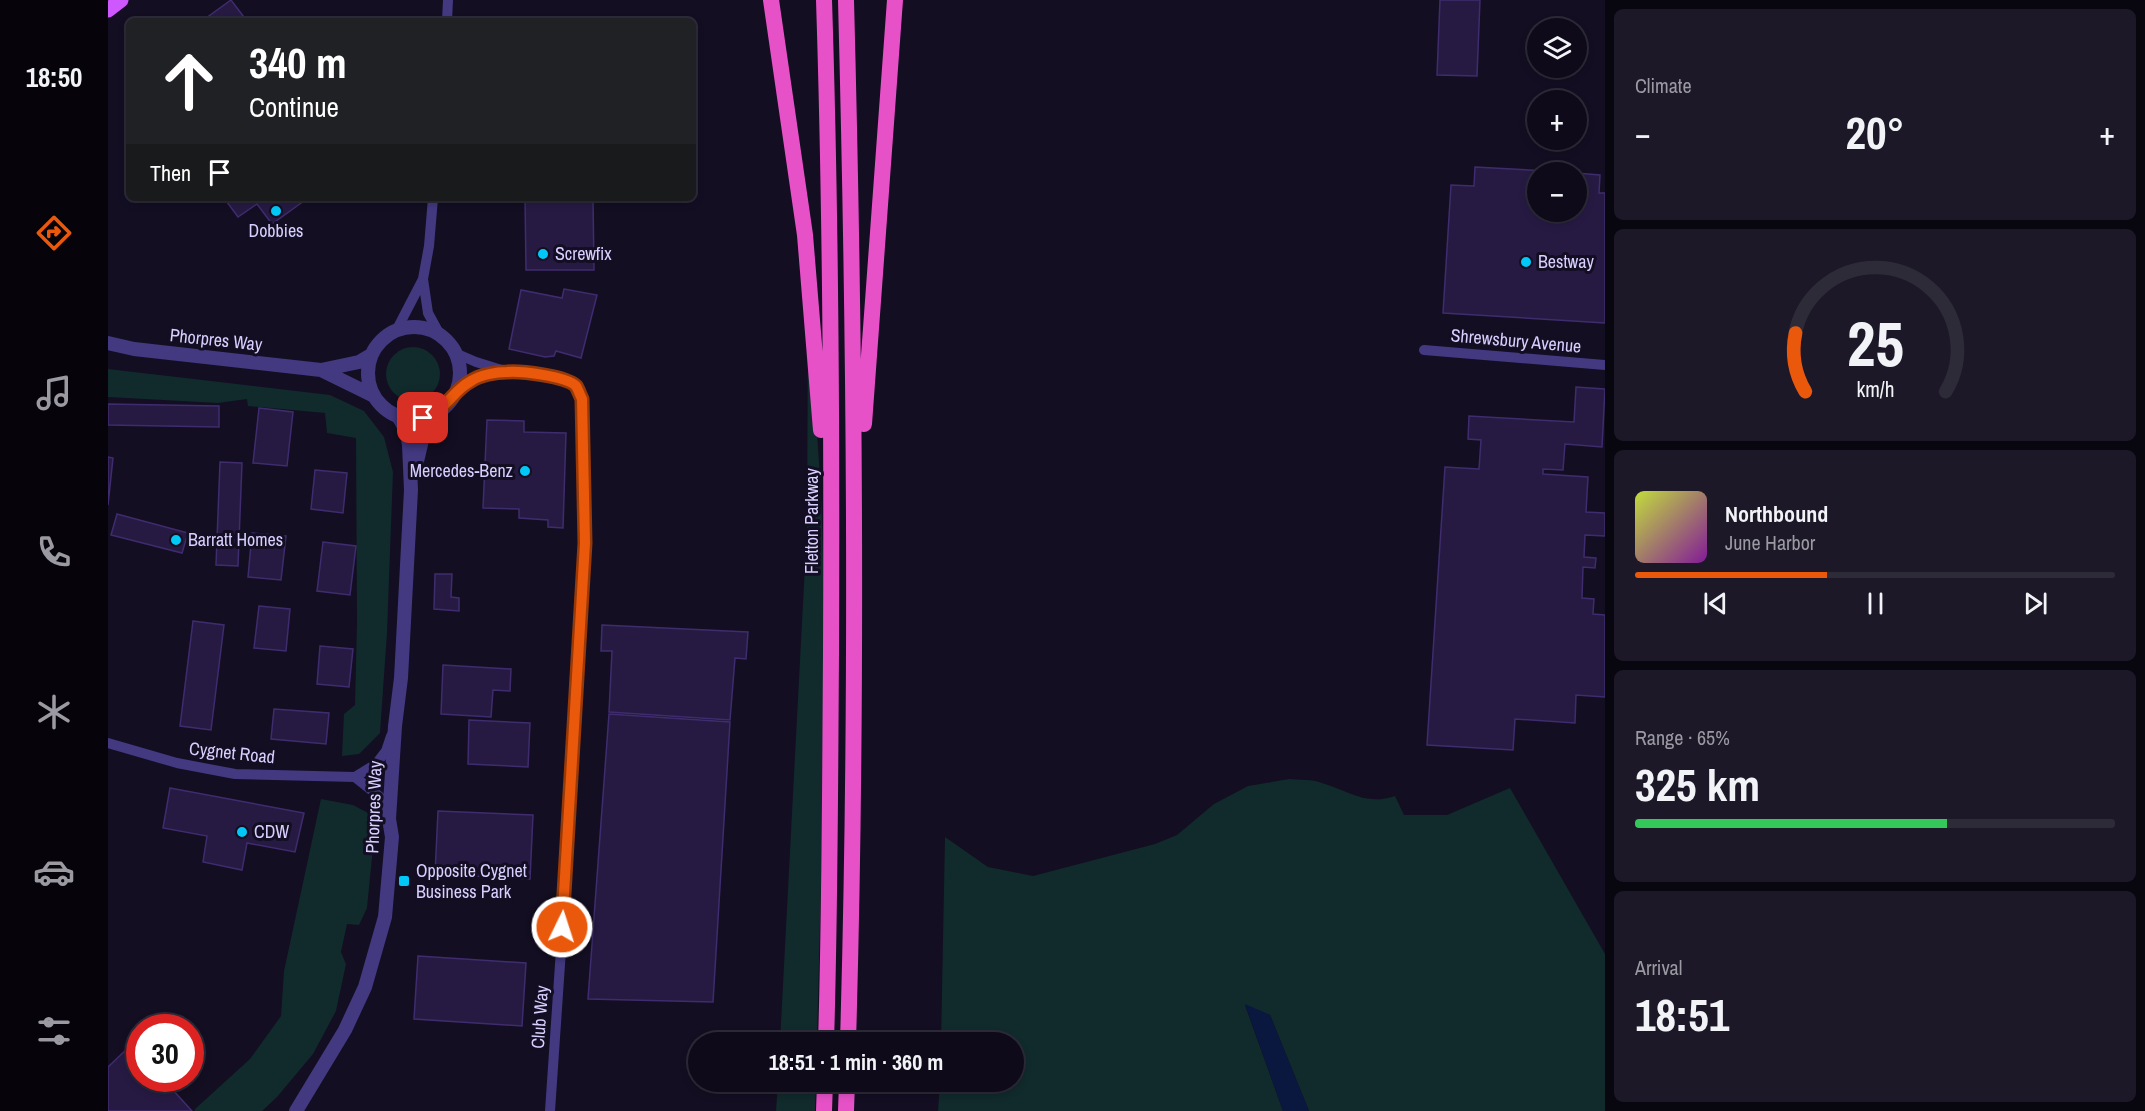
<!DOCTYPE html>
<html lang="en">
<head>
<meta charset="utf-8">
<style>
	:root { --surface:#0e0a1a; --page:#1c1827; --text:#f1f3f6; --muted:#9b9aa2; --line:#2e2b39; --accent:#ea580c }
	body { margin:0; font-family:"Archivo Narrow",sans-serif; background:var(--page); color:var(--text); height:100vh; display:flex; flex-direction:column; font-size:22px; white-space:nowrap }
	* { box-sizing:border-box; margin:0 }
	p { font-size:20px; color:var(--muted) }
	.icon { flex:none; width:33px; height:33px; fill:none; stroke:currentColor; stroke-width:2; stroke-linecap:round; stroke-linejoin:round }
	.map { position:relative; flex:1; overflow:hidden }
	.side { display:flex; flex-direction:column; gap:9px; padding:9px; background:#08060e; width:540px }
	.side>* { flex:none }
	.top-card { position:absolute; left:18px; top:18px; width:570px; height:183px; border-radius:9px; box-shadow:0 3px 9px #0003,0 0 0 2px var(--line); background:#202124; color:#fff; overflow:hidden }
	.tools { position:absolute; left:1419px; top:18px; display:grid; gap:12px }
	.tools a { display:grid; place-items:center; width:60px; height:60px; border-radius:50%; background:var(--surface); box-shadow:0 3px 9px #0003,0 0 0 2px var(--line); font-size:30px }
	.speed { position:absolute; left:18px; top:1014px; display:flex; gap:12px; font-size:30px; font-weight:700; text-align:center }
	.speed>* { display:grid; place-content:center; width:78px; height:78px; border-radius:50%; background:var(--surface); box-shadow:0 3px 9px #0003,0 0 0 2px var(--line); line-height:1 }
	.speed .limit { border:9px solid #d22; background:#fff; color:#111 }
	.pin { position:absolute; display:grid; place-items:center; width:51px; height:51px; color:#fff; margin:-26px; border-radius:12px; box-shadow:0 3px 9px #0006 }
	.me { position:absolute; width:66px; margin:-33px; rotate:4deg; stroke-linejoin:round; filter:drop-shadow(0 0 4px #0008) }
	.turn { display:flex; align-items:center; gap:21px; height:126px; padding:0 24px; font-size:27px }
	.turn .icon { width:78px; height:78px; stroke-width:2.5 }
	.turn b { display:block; font-size:42px; line-height:51px }
	.then { display:flex; align-items:center; height:57px; padding:0 24px; background:#0003; gap:12px; font-size:22px }
	.big { font-size:45px; font-weight:700; line-height:1.1 }
	.side .tile { flex:1; display:flex; flex-direction:column; justify-content:center; gap:9px; min-width:0; padding:0 21px; border-radius:9px; background:var(--page) }
	.side .dial { align-items:center; gap:0 }
	.dial svg { height:156px; overflow:visible; fill:none; stroke:var(--line); stroke-width:7; stroke-linecap:round; text-anchor:middle }
	.dial text { fill:var(--text); stroke:none }
	.song { display:flex; align-items:center; gap:18px }
	.cover { width:72px; height:72px; border-radius:9px; background:linear-gradient(135deg,hsl(70 70% 55%),hsl(290 70% 35%)) }
	.played { height:6px; border-radius:3px; background:linear-gradient(90deg,var(--accent) 40%,var(--line) 40%) }
	.keys { display:flex; justify-content:space-around; direction:ltr }
	.heat { display:flex; justify-content:space-between; align-items:center; font-size:33px; direction:ltr }
	.charge { height:9px; border-radius:4px; background:linear-gradient(90deg,#34c759 65%,var(--line) 0) }
	.trip { position:absolute; left:580px; top:1032px; width:336px; height:60px; border-radius:30px; background:var(--surface); box-shadow:0 3px 9px #0003,0 0 0 2px var(--line); font-weight:700; line-height:60px; text-align:center }
	main { display:flex; flex:1; min-height:0 }
	.tab-bar { display:flex; flex-direction:column; width:108px; justify-content:space-around; align-items:center; background:#06040a; color:var(--muted) }
	.tab-bar .icon { width:42px; height:42px }
	.tab-bar .on { color:var(--accent) }
	.tab-bar b { font-size:27px; color:var(--text) }
	.map>svg:first-child { display:block }
</style>
</head>
<body>
<main>
<nav class="tab-bar">
<b>18:50</b>
<svg class="icon on" aria-label="directions" viewBox="0 0 24 24"><path d="M12 3l9 9-9 9-9-9zM9 14v-3h6M13 9l2 2-2 2"/></svg>
<svg class="icon" aria-label="music" viewBox="0 0 24 24"><path d="M9 18V5l10-2v13"/><circle cx="6" cy="18" r="3"/><circle cx="16" cy="16" r="3"/></svg>
<svg class="icon" aria-label="phone" viewBox="0 0 24 24"><path d="M5 4h4l2 5-3 2q2 4 5 5l2-3 5 2v4C11 20 4 13 5 4z"/></svg>
<svg class="icon" aria-label="climate" viewBox="0 0 24 24"><path d="M12 3v18M4 7l16 10M4 17L20 7"/></svg>
<svg class="icon" aria-label="car" viewBox="0 0 24 24"><path d="M5 17H2v-5l4-1 3-4h7l3 4 3 1v5h-3M9 17h6M6 11h13"/><circle cx="7" cy="17" r="2"/><circle cx="17" cy="17" r="2"/></svg>
<svg class="icon" aria-label="filters" viewBox="0 0 24 24"><path d="M4 7h16M4 17h16"/><circle cx="9" cy="7" r="2"/><circle cx="15" cy="17" r="2"/></svg>
</nav>
<div class="map">
<svg width="1497" height="1111" viewBox="0 0 1497 1111">
	<rect width="100%" height="100%" fill="#130e22"/>
	<path fill="#112a2c" d="M700 323C705 389 712 455 714 522 720 695 713 869 709 1042H672L699 527Z
		M278 374a27 27 0 1 1 54 0a27 27 0 1 1-54 0Z
		M0 369 222 395 256 411 276 437 285 472 279 633 272 733 251 754 234 756 236 714 247 705 249 623 248 438 219 433 217 413 140 406 139 399 110 403 0 397Z
		M1181 779C1192 780 1204 779 1214 783 1241 791 1258 806 1287 796L1296 815H1339L1402 788 1497 954V1111H1201L1162 1015 1137 1005 1175 1111H830L832 1082H906V1042H833L837 837 880 867 925 876 1047 844 1069 835 1106 804 1140 786Z
		M213 799 245 805 268 817 259 908 251 925 239 924 233 952 238 964 228 1011 205 1054 169 1097 154 1111H87V1109L142 1059 173 1016 176 971Z
		M670 1082H708L707 1111H668Z"/>
	<path fill="#0a183f" d="M1137 1004 1162 1015 1201 1111H1175Z"/>
	<path fill="#261a43" stroke="#3f2c6e" stroke-width="1.5" d="M123 0 139 21H94Z
		M1332 0H1372L1369 76 1329 75Z
		M483 17V21H407V18Z
		M1367 167 1457 172H1430V212H1468V173L1492 175 1491 193H1497V323L1335 313 1343 185 1366 186Z
		M116 198H200L164 224 149 204 130 217Z
		M417 198H485L486 270H418Z
		M456 289 489 295 473 358 448 351 446 356 437 357 401 349 413 290 454 298Z
		M1468 387 1497 389 1494 447 1457 444 1455 470 1435 469V474L1480 477 1478 512 1497 513V536L1477 535 1476 557 1488 558 1487 568 1475 567 1474 598 1486 599 1485 614 1497 615V697L1468 695 1467 723 1407 719 1405 750 1319 745 1337 467 1371 469 1373 440 1360 439 1361 416 1466 422Z
		M0 404 111 406V427L0 425Z
		M151 408 185 412 179 466 145 463Z
		M379 420 416 421V432L458 433 455 528 440 527V520L411 518V509L375 508Z
		M0 457 5 458 0 505Z
		M112 462 134 463 130 566 108 565Z
		M207 470 239 473 235 513 203 509Z
		M9 514 80 533 74 553 3 535Z
		M144 533 178 536 173 580 140 577Z
		M215 542 248 546 242 595 209 591Z
		M327 574H344L343 597 351 598V611L326 609Z
		M151 606 182 609 178 651 146 648Z
		M85 621 116 625 103 730 72 726Z
		M494 625 640 632 638 659 627 658 622 720 501 712 504 651H493Z
		M212 646 245 649 241 687 209 684Z
		M335 665 403 669 402 691 385 690 383 717 333 714Z
		M166 709 221 713 218 744 163 739Z
		M501 714 622 722 605 1002 480 999Z
		M361 720 422 723 420 767 360 764Z
		M62 788 196 813 187 852 139 843 134 870 95 862 99 836 55 828Z
		M330 811 425 815 422 879 327 874Z
		M310 956 418 963 414 1026 306 1019Z
		M23 1045 32 1054V1078H54L84 1111H0V1067Z"/>
	<g fill="none" stroke-linecap="round" stroke-linejoin="round">
		<path stroke="#423981" stroke-width="10" d="M339 21 340 0
			M315 279 320 313 332 335
			M288 331 315 279 321 246 325 198
			M1316 350 1497 365
			M347 353 368 362 400 372 457 379 468 387 474 399 477 543 463 803 442 1111
			M346 395C365 378 372 376 397 372
			M0 743 69 763 127 774 247 777 268 764 278 751 283 736
			M247 777 272 797 280 817"/>
		<path stroke="#423981" stroke-width="14" d="M260 373a46 46 0 1 1 92 0a46 46 0 1 1-92 0Z
			M0 343 26 349 213 370 251 362 263 355
			M213 370 266 396
			M307 470 315 436 328 414
			M188 1111 237 1030 257 987 277 917 284 837 281 819 287 726 293 678 303 490 301 445 298 430 290 416"/>
		<path stroke="#cf57fe" stroke-width="15" d="M0 10 13 0"/>
		<path stroke="#e651c7" stroke-width="16" d="M663 0 697 235 713 430
			M716 0C723 218 724 436 723 655 722 784 722 913 718 1042
			M738 0C747 347 750 695 740 1042
			M756 424 787 0
			M716 1111 717 1082
			M738 1111 739 1082"/>
	</g>
	<g fill="none" stroke-linecap="round" stroke-linejoin="round">
		<g stroke="#983908" stroke-width="15">
			<path id="route" d="M315 418C341 408 343 392 363 381 372 375 388 372 399 372 413 371 458 376 468 386 470 389 472 395 474 399L477 543 454 927"/>
		</g>
		<use href="#route" stroke="#ea580c" stroke-width="10"/>
	</g>
	<g fill="#02c8f7" stroke="#130e22" stroke-width="2">
		<circle cx="168" cy="211" r="6"/>
		<circle cx="435" cy="254" r="6"/>
		<circle cx="1418" cy="262" r="6"/>
		<circle cx="417" cy="471" r="6"/>
		<circle cx="68" cy="540" r="6"/>
		<circle cx="134" cy="832" r="6"/>
		<rect x="290" y="875" width="12" height="12" rx="3"/>
	</g>
	<g text-anchor="middle" stroke-width="6" stroke-linejoin="round" paint-order="stroke">
		<g font-size="18" fill="#d9cfff" stroke="#130e22" text-anchor="start">
			<text x="168" y="237" text-anchor="middle">Dobbies</text>
			<text x="447" y="260">Screwfix</text>
			<text x="1430" y="268">Bestway</text>
			<text x="405" y="477" text-anchor="end">Mercedes-Benz</text>
			<text x="80" y="546">Barratt Homes</text>
			<text x="146" y="838">CDW</text>
			<text x="308" y="877">Opposite Cygnet<tspan x="308" dy="21">Business Park</tspan></text>
		</g>
		<g font-size="18" fill="#d9cfff" stroke="#130e22">
			<text transform="translate(108 340) rotate(6)" y="6">Phorpres Way</text>
			<text transform="translate(1408 341) rotate(5)" y="6">Shrewsbury Avenue</text>
			<text transform="translate(704 521) rotate(-90)" y="6">Fletton Parkway</text>
			<text transform="translate(124 753) rotate(6)" y="6">Cygnet Road</text>
			<text transform="translate(266 807) rotate(-88)" y="6">Phorpres Way</text>
			<text transform="translate(432 1017) rotate(-86)" y="6">Club Way</text>
		</g>
	</g>
</svg>
<div class="tools">
<a><svg class="icon" aria-label="layers" viewBox="0 0 24 24"><path d="M12 4l9 5-9 5-9-5zM3 14l9 5 9-5"/></svg></a>
<a>+</a>
<a>−</a>
</div>
<div class="speed"><div class="limit">30</div></div>
<div class="pin" style="left:315px;top:418px;background:#d93025"><svg class="icon" aria-label="arrive" viewBox="0 0 24 24"><path d="M6 21V4h12l-3 4 3 4H6"/></svg></div>
<svg class="me" style="left:454px;top:927px" viewBox="-20 -20 40 40"><circle r="17" fill="#ea580c" stroke="#fff" stroke-width="3"/><path d="M0-11L8 9 0 5-8 9z" fill="#fff"/></svg>
<div class="trip">18:51 · 1 min · 360 m</div>
<div class="top-card">
<div class="turn"><svg class="icon" aria-label="ahead" viewBox="0 0 24 24"><path d="M12 20V5M6 11l6-6 6 6"/></svg><div><b>340 m</b>Continue</div></div>
<div class="then">Then<svg class="icon" aria-label="arrive" viewBox="0 0 24 24"><path d="M6 21V4h12l-3 4 3 4H6"/></svg></div>
</div>
</div>
<section class="side">
<div class="tile"><p>Climate</p>
<div class="heat"><a>−</a><b class="big">20°</b><a>+</a></div>
</div>
<div class="tile dial"><svg viewBox="0 0 100 80">
<path d="M14 69A42 42 0 1 1 86 69"/>
<path d="M14 69A42 42 0 0 1 9 39" stroke="#ea580c"/>
<text x="50" y="56" font-size="32" font-weight="700">25</text>
<text x="50" y="72" font-size="11">km/h</text>
</svg></div>
<div class="tile">
<div class="song"><i class="cover"></i><div><b>Northbound</b><p>June Harbor</p></div></div>
<div class="played"></div>
<div class="keys"><svg class="icon" aria-label="previous" viewBox="0 0 24 24"><path d="M18 5L8 12l10 7zM5 5v14"/></svg><svg class="icon" aria-label="pause" viewBox="0 0 24 24"><path d="M8 5v14M16 5v14"/></svg><svg class="icon" aria-label="next" viewBox="0 0 24 24"><path d="M6 5l10 7-10 7zM19 5v14"/></svg></div>
</div>
<div class="tile"><p>Range · 65%</p><b class="big">325 km</b><div class="charge"></div></div>
<div class="tile"><p>Arrival</p><b class="big">18:51</b></div>
</section>
</main>
</body>
</html>
